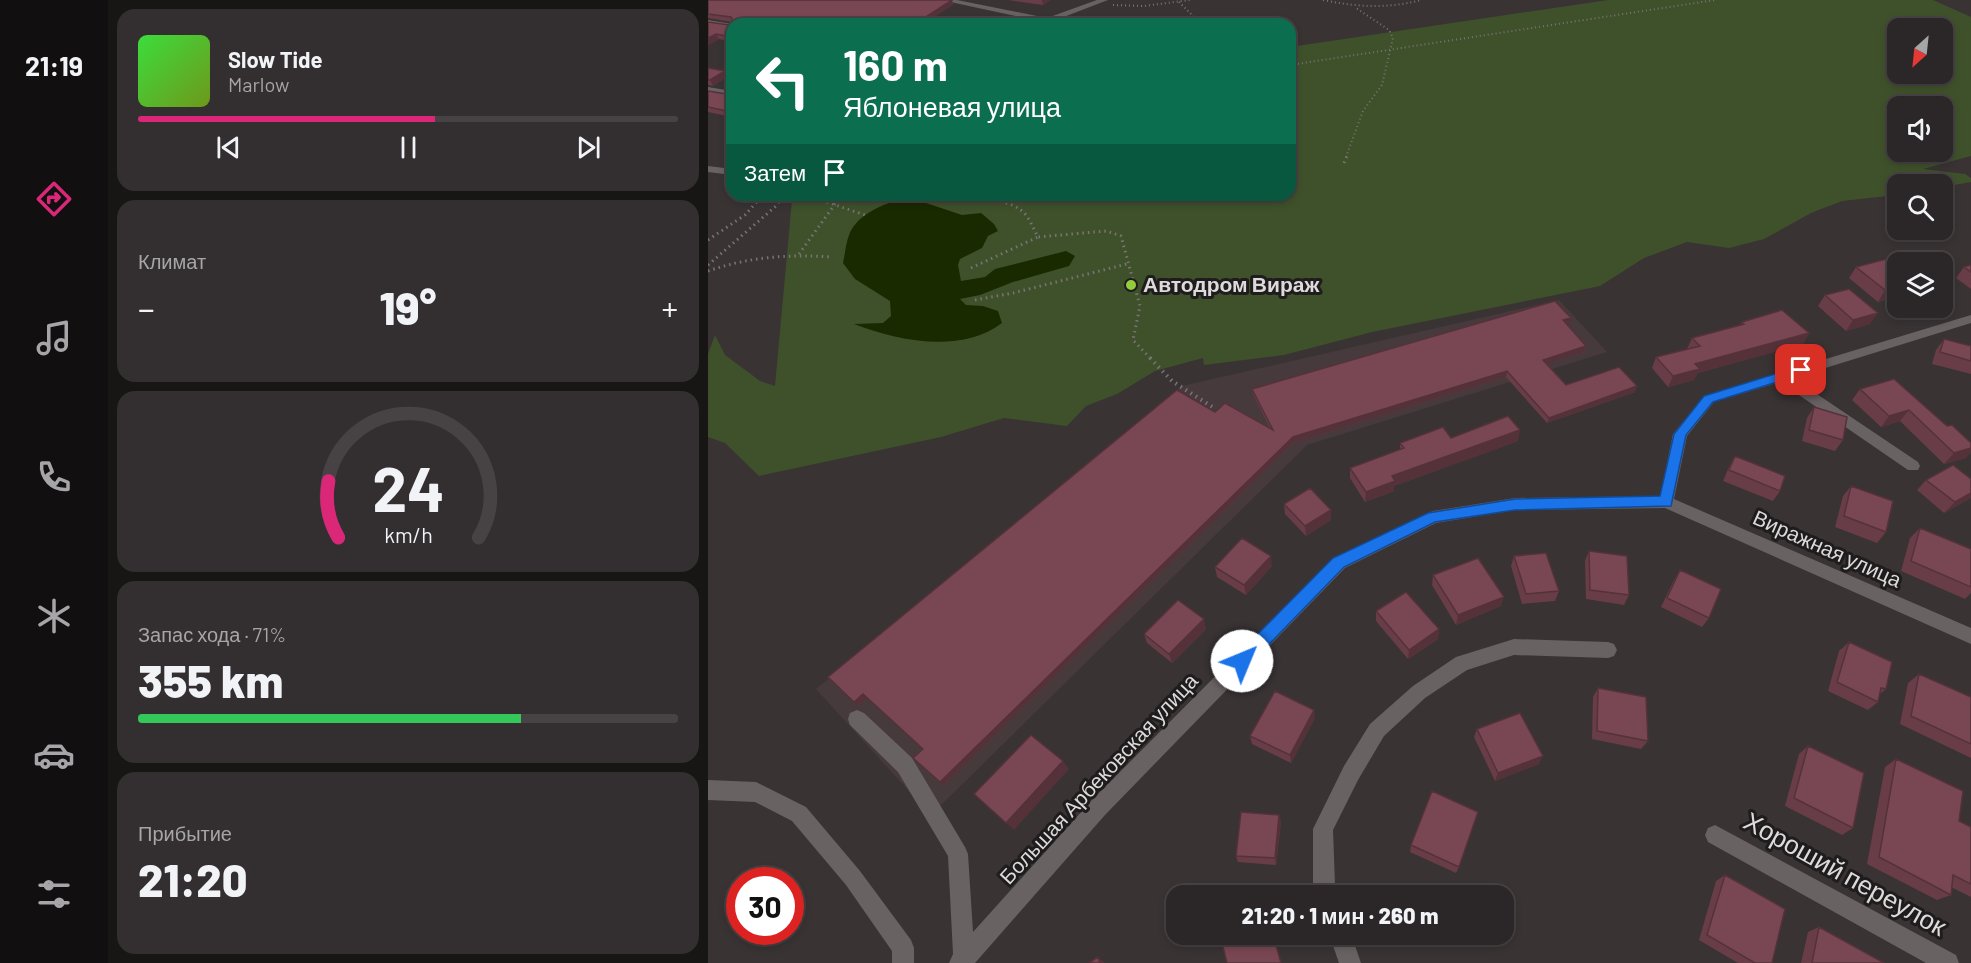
<!DOCTYPE html>
<html lang="ru">
<head>
<meta charset="utf-8">
<style>
	:root { --surface:#2b2627; --page:#332e2f; --text:#f1f3f6; --muted:#a6a5a7; --line:#474344; --accent:#db2777 }
	body { margin:0; font-family:Barlow,sans-serif; background:var(--page); color:var(--text); height:100vh; display:flex; flex-direction:column; font-size:22px; white-space:nowrap }
	* { box-sizing:border-box; margin:0 }
	p { font-size:20px; color:var(--muted) }
	.icon { flex:none; width:33px; height:33px; fill:none; stroke:currentColor; stroke-width:2; stroke-linecap:round; stroke-linejoin:round }
	.map { position:relative; flex:1; overflow:hidden }
	.panel { display:flex; flex-direction:column; gap:9px; padding:9px; background:#181515; width:600px }
	.panel>* { flex:none }
	.hud { position:absolute; left:18px; top:18px; width:570px; height:183px; border-radius:18px; box-shadow:0 3px 9px #0003,0 0 0 2px var(--line); background:#0b6e4f; color:#fff; overflow:hidden }
	.needle { width:39px; rotate:207deg }
	.tools { position:absolute; left:1179px; top:18px; display:grid; gap:12px }
	.tools a { display:grid; place-items:center; width:66px; height:66px; border-radius:12px; background:var(--surface); box-shadow:0 3px 9px #0003,0 0 0 2px var(--line); font-size:30px }
	.speed { position:absolute; left:18px; top:867px; display:flex; gap:12px; font-size:30px; font-weight:700; text-align:center }
	.speed>* { display:grid; place-content:center; width:78px; height:78px; border-radius:50%; background:var(--surface); box-shadow:0 3px 9px #0003,0 0 0 2px var(--line); line-height:1 }
	.speed .limit { border:9px solid #d22; background:#fff; color:#111 }
	.pin { position:absolute; display:grid; place-items:center; width:51px; height:51px; color:#fff; margin:-26px; border-radius:12px; box-shadow:0 3px 9px #0006 }
	.me { position:absolute; width:66px; margin:-33px; rotate:45deg; stroke-linejoin:round; filter:drop-shadow(0 0 4px #0008) }
	.turn { display:flex; align-items:center; gap:21px; height:126px; padding:0 18px; font-size:27px }
	.turn .icon { width:78px; height:78px; stroke-width:2.5 }
	.turn b { display:block; font-size:42px; line-height:51px }
	.then { display:flex; align-items:center; height:57px; padding:0 18px; background:#0003; gap:12px; font-size:22px }
	.big { font-size:45px; font-weight:800; line-height:1.1 }
	.panel .widget { flex:1; display:flex; flex-direction:column; justify-content:center; gap:9px; min-width:0; padding:0 21px; border-radius:18px; background:var(--page) }
	.panel .dial { align-items:center; gap:0 }
	.dial svg { height:156px; overflow:visible; fill:none; stroke:var(--line); stroke-width:7; stroke-linecap:round; text-anchor:middle }
	.dial text { fill:var(--text); stroke:none }
	.song { display:flex; align-items:center; gap:18px }
	.cover { width:72px; height:72px; border-radius:9px; background:linear-gradient(135deg,hsl(120 70% 55%),hsl(80 70% 35%)) }
	.played { height:6px; border-radius:3px; background:linear-gradient(90deg,var(--accent) 55%,var(--line) 55%) }
	.keys { display:flex; justify-content:space-around; direction:ltr }
	.heat { display:flex; justify-content:space-between; align-items:center; font-size:33px; direction:ltr }
	.charge { height:9px; border-radius:4px; background:linear-gradient(90deg,#34c759 71%,var(--line) 0) }
	.trip { position:absolute; left:458px; top:885px; width:348px; height:60px; border-radius:18px; background:var(--surface); box-shadow:0 3px 9px #0003,0 0 0 2px var(--line); font-weight:800; line-height:60px; text-align:center }
	main { display:flex; flex:1; min-height:0 }
	.dock { display:flex; flex-direction:column; width:108px; justify-content:space-around; align-items:center; background:#110f10; color:var(--muted) }
	.dock .icon { width:42px; height:42px }
	.dock .selected { color:var(--accent) }
	.dock b { font-size:27px; color:var(--text) }
	.map>svg:first-child { display:block }
</style>
</head>
<body>
<main>
<nav class="dock">
<b>21:19</b>
<svg class="icon selected" aria-label="directions" viewBox="0 0 24 24"><path d="M12 3l9 9-9 9-9-9zM9 14v-3h6M13 9l2 2-2 2"/></svg>
<svg class="icon" aria-label="music" viewBox="0 0 24 24"><path d="M9 18V5l10-2v13"/><circle cx="6" cy="18" r="3"/><circle cx="16" cy="16" r="3"/></svg>
<svg class="icon" aria-label="phone" viewBox="0 0 24 24"><path d="M5 4h4l2 5-3 2q2 4 5 5l2-3 5 2v4C11 20 4 13 5 4z"/></svg>
<svg class="icon" aria-label="climate" viewBox="0 0 24 24"><path d="M12 3v18M4 7l16 10M4 17L20 7"/></svg>
<svg class="icon" aria-label="car" viewBox="0 0 24 24"><path d="M5 17H2v-5l4-1 3-4h7l3 4 3 1v5h-3M9 17h6M6 11h13"/><circle cx="7" cy="17" r="2"/><circle cx="17" cy="17" r="2"/></svg>
<svg class="icon" aria-label="filters" viewBox="0 0 24 24"><path d="M4 7h16M4 17h16"/><circle cx="9" cy="7" r="2"/><circle cx="15" cy="17" r="2"/></svg>
</nav>
<section class="panel">
<div class="widget">
<div class="song"><i class="cover"></i><div><b>Slow Tide</b><p>Marlow</p></div></div>
<div class="played"></div>
<div class="keys"><svg class="icon" aria-label="previous" viewBox="0 0 24 24"><path d="M18 5L8 12l10 7zM5 5v14"/></svg><svg class="icon" aria-label="pause" viewBox="0 0 24 24"><path d="M8 5v14M16 5v14"/></svg><svg class="icon" aria-label="next" viewBox="0 0 24 24"><path d="M6 5l10 7-10 7zM19 5v14"/></svg></div>
</div>
<div class="widget"><p>Климат</p>
<div class="heat"><a>−</a><b class="big">19°</b><a>+</a></div>
</div>
<div class="widget dial"><svg viewBox="0 0 100 80">
<path d="M14 69A42 42 0 1 1 86 69"/>
<path d="M14 69A42 42 0 0 1 9 40" stroke="#db2777"/>
<text x="50" y="56" font-size="32" font-weight="700">24</text>
<text x="50" y="72" font-size="11">km/h</text>
</svg></div>
<div class="widget"><p>Запас хода · 71%</p><b class="big">355 km</b><div class="charge"></div></div>
<div class="widget"><p>Прибытие</p><b class="big">21:20</b></div>
</section>
<div class="map">
<svg width="1263" height="963" viewBox="0 0 1263 963">
	<rect width="100%" height="100%" fill="#393334"/>
	<path fill="#473a3d" d="M851 300 899 352 599 445 223 815 108 689 474 386Z"/>
	<path fill="#3f512b" fill-rule="evenodd" d="M900 0H1225L1263 17V156L1215 169 1257 174 1263 178V182L1235 187 1234 184H1190L1189 195 1134 201 1103 213 1056 239 1021 248 979 242 936 258 892 286 664 332 576 355 496 365 495 358 447 371 409 394 378 406 359 426 296 418 233 437 51 476 17 443 0 437V354L7 335 17 355 52 381 67 386 84 200 89 195H582V47ZM1190 28H1234V74H1190ZM1190 106H1234V152H1190Z"/>
	<path fill="#192a00" d="M200 197 254 215 273 213 286 224 290 231 280 236 274 248 252 259 250 265 253 281 277 277 287 269 358 251 367 256 361 266 305 282 272 295 252 299 258 305 275 306 290 311 294 323C253 354 190 341 146 324L175 323 183 316 182 301 147 279 135 263C137 254 138 243 141 235 150 212 179 203 200 197Z"/>
	<g fill="none" stroke-linecap="round" stroke-linejoin="round">
		<path stroke="#797475" stroke-width="2" stroke-dasharray="1 3" stroke-linecap="butt" d="M615 0C649 7 679 9 713 0
			M471 2 493 24
			M405 5 436 6 482 0
			M582 65 1007 0
			M638 157 655 111 674 85 685 38 681 30 648 8"/>
		<path stroke="#797475" stroke-width="3" stroke-dasharray="1.5 4" stroke-linecap="butt" d="M636 163 639 156
			M98 195 157 215
			M249 195C271 200 303 197 318 215 323 222 326 230 330 237L398 231 413 236 432 306 425 340 444 360
			M0 240 37 215 55 195
			M91 254 127 204 143 195
			M0 265 68 206 75 195
			M263 268 330 237
			M0 271C41 257 80 254 123 257
			M267 300 305 293 419 264"/>
		<path stroke="#797475" stroke-width="4" stroke-dasharray="1.5 4.5" stroke-linecap="butt" d="M442 358 464 381 506 408"/>
		<path fill="#696263" fill-rule="evenodd" d="M233 0H249L339 18 389 0H400L340 23Z
			M0 20 24 24H26L24 28 0 24Z
			M0 87 24 91V97L0 93Z
			M0 166 24 169V175L0 172Z
			M1263 315V323L1085 378 1210 462 1212 466 1210 470H1200L1072 382 1006 402 979 436 966 499 1263 628V644L957 508 807 510 728 523 637 568 397 815 267 963H241L245 954 240 856 190 772 142 725 140 719 142 713 149 710 156 713 204 758 257 847 260 854 265 932 383 801 625 558 725 511 807 498 952 496 965 434 996 396Z
			M806 639 900 642 906 644 909 650 906 656 900 658 806 655 759 670 717 698 676 736 650 780 625 830 627 885 630 896H609L605 885V829L636 766 662 724 705 686 748 657Z
			M0 780 48 782 98 807 152 871 203 940 206 948V963H184V951L138 885 84 821 47 802 0 800Z
			M1007 825 1248 955 1251 963H1218L1000 842 997 835 1000 828Z
			M621 934H643L653 963H631Z"/>
	</g>
	<path fill="#683d47" d="M0 0H244L245 5 24 24V42L11 39 0 45V22L21 25 24 22 0 18Z
		M300 0H342L335 5Z
		M0 68 17 71 20 76 5 86 0 85Z
		M0 91 24 95V117L0 112Z
		M1263 265V289L1248 278 1256 267Z
		M1148 267 1190 296 1170 302 1141 278Z
		M1117 295 1162 324 1138 331 1110 306Z
		M1034 322 1101 333 1095 344 990 373 986 380 960 387 944 368 948 357 979 349 984 338 1033 325Z
		M861 324 859 325 878 346 876 352 838 364 858 385 927 392 839 423 798 377 585 443 236 785 205 758 215 749 160 698 151 706 120 677 507 412 562 428 545 394 544 389Z
		M1236 339 1263 346V374L1224 364 1228 350Z
		M1152 389 1239 426 1263 443V452L1258 458 1236 464 1192 421 1173 427 1144 400Z
		M1106 407 1135 440 1127 451 1094 441 1099 418Z
		M743 438 810 441 686 486V491L657 502 642 478V468L692 450V443Z
		M1027 456 1072 491 1065 501 1015 481 1021 467Z
		M1218 480 1263 498 1236 513 1209 490Z
		M1143 486 1178 532 1169 543 1127 527 1135 496Z
		M576 504 623 520 598 536 577 514Z
		M1212 528 1263 549V593L1257 599 1193 571 1202 538Z
		M881 551 921 595 916 605 878 599 877 561Z
		M806 556 851 591 847 601 814 604 803 566Z
		M564 566 538 595 509 577 507 567Z
		M972 570 1001 618 994 627 953 607 966 580Z
		M725 575 793 606 748 625 724 585Z
		M668 611 731 629 730 639 700 659 668 621Z
		M498 629 464 663 439 643 436 634Z
		M1141 642 1178 689 1172 694 1170 702 1160 710 1120 691 1131 651Z
		M1211 674 1263 697V758L1192 724 1200 683Z
		M890 688 940 741 933 749 884 739 885 697Z
		M607 718 583 763 544 744 542 736Z
		M769 729 831 764 787 781 766 737Z
		M1100 746 1145 828 1134 835 1077 806 1091 754Z
		M1188 759 1251 821 1263 827V897L1243 887V895L1229 900 1159 864 1177 767Z
		M573 822 568 865 530 862 528 856Z
		M703 845 751 867 748 873 702 852Z
		M1017 875 1064 963H1030L991 940 1008 881Z
		M1111 927 1176 963H1093L1100 932Z"/>
	<path fill="#55323a" d="M244 0 245 5 216 24H207Z
		M334 0H342L335 5 334 1Z
		M8 34 11 39 0 45V38Z
		M17 71 20 76 5 86 2 80Z
		M1190 287V296L1170 302 1177 290Z
		M1170 313 1162 324 1138 331 1145 320Z
		M863 318 861 324 853 326 855 320Z
		M1101 333 1095 344 990 373 986 380 960 387 965 376 987 364Z
		M878 346 876 352 833 366 835 360Z
		M799 371 798 377 585 443 236 785 232 782 585 437Z
		M929 386 927 392 839 423 841 418Z
		M1201 410 1192 421 1173 427 1181 416Z
		M812 430 810 441 686 486V491L657 502 658 492 684 476Z
		M1263 448V452L1258 458 1236 464 1246 453Z
		M1263 493V498L1236 513 1247 502Z
		M623 510V520L598 536 597 526Z
		M563 556 564 566 538 595 536 585Z
		M796 597 793 606 748 625 750 615Z
		M496 619 498 629 464 663 461 654Z
		M731 629 730 639 700 659 701 650Z
		M155 694 160 698 151 706 146 702Z
		M606 710 607 718 583 763 582 755Z
		M835 756 831 764 787 781 790 773Z
		M355 761 361 769 306 830 298 823Z
		M571 815 573 822 568 865 567 858Z
		M390 957 396 962V963H392Z"/>
	<path fill="#794753" stroke="#55323a" stroke-width="1.5" d="M0 0H244L207 24H24V37L8 34 0 38V22L21 25 25 20 23 17 0 14Z
		M0 68 17 71 2 80H0Z
		M0 91 24 95V112L0 107Z
		M1190 256 1198 262H1190V287L1177 290 1148 267Z
		M1263 265V272L1256 267Z
		M1141 289 1170 313 1145 320 1117 295Z
		M847 301 863 318 855 320 878 346 835 360 858 385 911 367 929 386 841 418 799 371 585 437 232 782 205 758 215 749 155 694 146 702 120 677 469 390 507 412 517 403 565 430 544 389Z
		M1074 310 1101 333 987 364 992 369 965 376 948 357 992 346 984 338 1036 324 1034 322Z
		M1236 339 1263 346V361L1232 352Z
		M1186 379 1239 426 1244 425 1263 443V448L1246 453 1201 410 1181 416 1152 389Z
		M1106 407 1139 417 1135 440 1101 430Z
		M800 416 812 430 684 476 687 481 658 492 642 468 696 448 692 443 735 427 743 438Z
		M1027 456 1077 476 1072 491 1021 470Z
		M1245 465 1263 479V493L1247 502 1218 480Z
		M1143 486 1185 501 1178 532 1136 516Z
		M602 488 623 510 597 526 576 504Z
		M1212 528 1263 549V587L1203 561Z
		M534 538 563 556 536 585 507 567Z
		M881 551 919 556 921 595 882 590Z
		M838 553 851 591 818 594 806 556Z
		M770 558 796 597 750 615 725 575Z
		M972 570 1013 589 1001 618 959 598Z
		M698 592 731 629 701 650 668 611Z
		M470 600 496 619 461 654 436 634Z
		M1141 642 1184 662 1178 689 1173 688 1170 702 1129 682Z
		M1211 674 1263 697V744L1203 716Z
		M890 688 938 697 940 741 889 731Z
		M567 691 606 710 582 755 542 736Z
		M812 713 835 756 790 773 769 729Z
		M323 735 355 761 298 823 266 794Z
		M1100 746 1156 773 1145 828 1086 798Z
		M1188 759 1255 791 1251 821 1263 827V884L1245 875 1243 895 1171 857Z
		M724 791 770 812 751 867 703 845Z
		M533 812 571 815 567 858 528 856Z
		M1017 875 1077 909 1064 963H1047L999 935Z
		M1111 927 1176 963H1104Z
		M524 934H565L573 963H519L513 939Z
		M390 957 392 963H381Z"/>
	<path fill="#1a73e8" stroke="#114b97" stroke-width="1.5" d="M1093 366 1099 370 1098 373 1005 402 978 435 963 506 807 510 727 522 636 567 540 666 534 668 528 666 526 661 528 656 625 558 720 513 807 499 952 496 966 434 996 396Z"/>
	<circle fill="#93cd3e" stroke="#1e1c1c" stroke-width="2" cx="423" cy="285" r="6"/>
	<g text-anchor="middle" stroke-width="6" stroke-linejoin="round" paint-order="stroke">
		<g font-size="21" font-weight="bold" fill="#dedadb" stroke="#1e1c1c" text-anchor="start">
			<text x="435" y="292">Автодром Вираж</text>
		</g>
		<g font-size="21" fill="#dedadb" stroke="#1e1c1c">
			<text transform="translate(1119 549) rotate(24)" y="7">Виражная улица</text>
			<text transform="translate(391 779) rotate(-47)" y="7">Большая Арбековская улица</text>
		</g>
		<g font-size="26" fill="#dedadb" stroke="#1e1c1c">
			<text transform="translate(1137 874) rotate(29)" y="9">Хороший переулок</text>
		</g>
	</g>
</svg>
<div class="tools">
<a><svg class="needle" viewBox="-14 -14 28 28"><path d="M0-13l5 13h-10z" fill="#e53935"/><path d="M0 13l5-13h-10z" fill="#a6a5a7"/></svg></a>
<a><svg class="icon" aria-label="sound" viewBox="0 0 24 24"><path d="M4 9h4l5-4v14l-5-4H4zM17 9q2 3 0 6"/></svg></a>
<a><svg class="icon" aria-label="search" viewBox="0 0 24 24"><circle cx="10" cy="10" r="6"/><path d="M15 15l6 6"/></svg></a>
<a><svg class="icon" aria-label="layers" viewBox="0 0 24 24"><path d="M12 4l9 5-9 5-9-5zM3 14l9 5 9-5"/></svg></a>
</div>
<div class="speed"><div class="limit">30</div></div>
<div class="pin" style="left:1093px;top:370px;background:#d93025"><svg class="icon" aria-label="arrive" viewBox="0 0 24 24"><path d="M6 21V4h12l-3 4 3 4H6"/></svg></div>
<svg class="me" style="left:534px;top:661px" viewBox="-20 -20 40 40"><circle r="19" fill="#fff"/><path d="M0-13L10 11 0 6-10 11z" fill="#1a73e8"/></svg>
<div class="trip">21:20 · 1 мин · 260 m</div>
<div class="hud">
<div class="turn"><svg class="icon" aria-label="left" viewBox="0 0 24 24"><path d="M17 20v-9H6M10 6l-5 5 5 5"/></svg><div><b>160 m</b>Яблоневая улица</div></div>
<div class="then">Затем<svg class="icon" aria-label="arrive" viewBox="0 0 24 24"><path d="M6 21V4h12l-3 4 3 4H6"/></svg></div>
</div>
</div>
</main>
</body>
</html>
